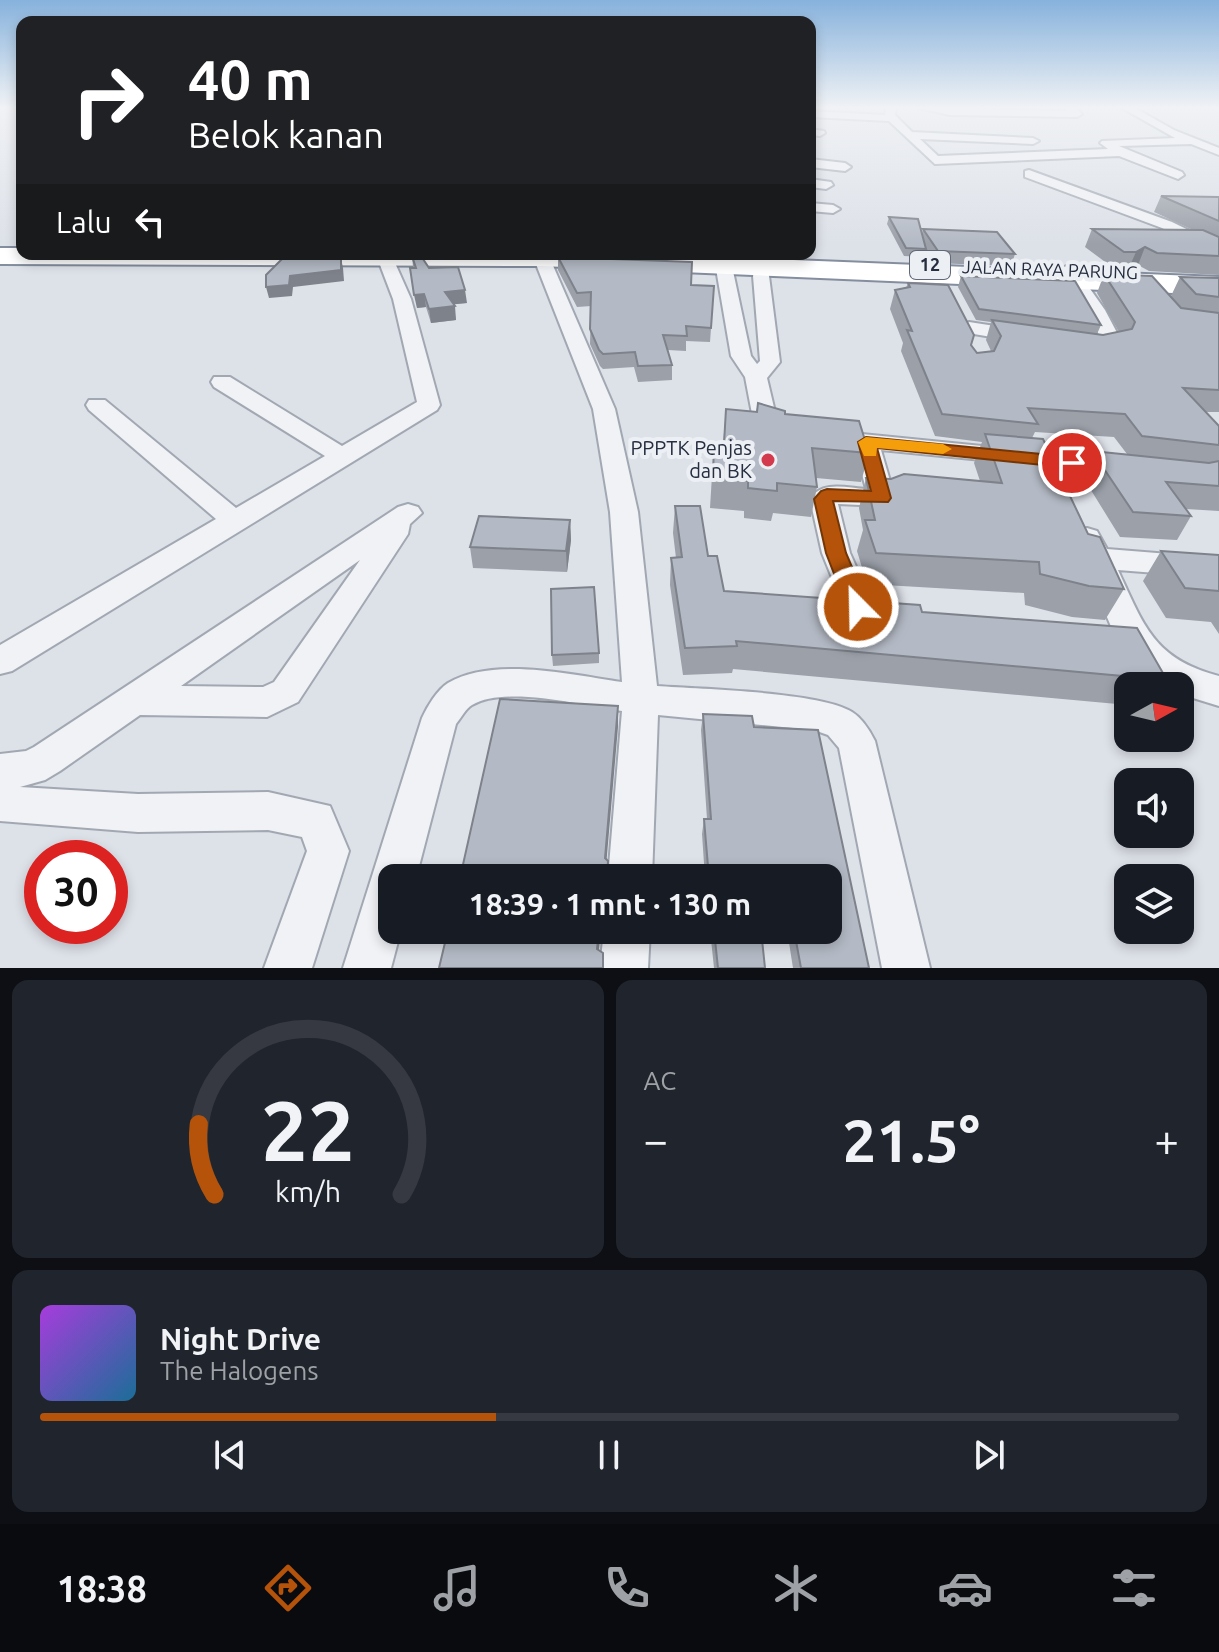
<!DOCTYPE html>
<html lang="id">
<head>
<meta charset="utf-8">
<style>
	:root { --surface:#171b24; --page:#20242c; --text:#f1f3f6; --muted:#9ea1a6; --line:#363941; --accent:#b45309 }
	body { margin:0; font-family:Ubuntu,sans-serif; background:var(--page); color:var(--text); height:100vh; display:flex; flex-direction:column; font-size:30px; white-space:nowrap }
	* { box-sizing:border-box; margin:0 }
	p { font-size:26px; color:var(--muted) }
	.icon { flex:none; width:44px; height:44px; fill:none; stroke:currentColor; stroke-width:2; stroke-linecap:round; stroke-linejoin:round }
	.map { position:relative; height:968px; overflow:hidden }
	.side { display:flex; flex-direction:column; gap:12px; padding:12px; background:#0d0f14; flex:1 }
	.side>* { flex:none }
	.hud { position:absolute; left:16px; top:16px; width:800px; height:244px; border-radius:16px; box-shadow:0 4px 12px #0003; background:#202124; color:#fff; overflow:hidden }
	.needle { width:52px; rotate:82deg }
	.tools { position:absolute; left:1114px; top:672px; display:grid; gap:16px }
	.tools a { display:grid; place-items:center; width:80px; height:80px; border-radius:16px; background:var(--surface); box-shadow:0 4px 12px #0003; font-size:40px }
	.speed { position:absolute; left:24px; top:840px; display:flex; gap:16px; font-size:40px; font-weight:700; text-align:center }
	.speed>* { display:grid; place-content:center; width:104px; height:104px; border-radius:50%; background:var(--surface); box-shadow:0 4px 12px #0003; line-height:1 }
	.speed .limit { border:12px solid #d22; background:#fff; color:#111 }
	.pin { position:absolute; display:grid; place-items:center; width:68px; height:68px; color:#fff; margin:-34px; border:4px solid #fff; border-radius:50%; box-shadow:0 2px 8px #0007 }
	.me { position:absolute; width:88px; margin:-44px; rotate:337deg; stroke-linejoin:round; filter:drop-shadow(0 0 6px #0008) }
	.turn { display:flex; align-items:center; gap:28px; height:168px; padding:0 40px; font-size:36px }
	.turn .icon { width:104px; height:104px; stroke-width:2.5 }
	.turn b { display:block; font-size:56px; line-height:68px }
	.then { display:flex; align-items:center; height:76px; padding:0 40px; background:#0003; gap:16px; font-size:30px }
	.big { font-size:60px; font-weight:700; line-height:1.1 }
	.side .widget { flex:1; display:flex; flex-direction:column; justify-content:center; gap:12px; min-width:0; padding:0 28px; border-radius:16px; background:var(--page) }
	.side .dial { align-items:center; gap:0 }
	.dial svg { height:208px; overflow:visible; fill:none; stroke:var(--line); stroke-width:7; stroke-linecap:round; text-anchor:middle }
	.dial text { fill:var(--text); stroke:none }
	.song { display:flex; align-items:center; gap:24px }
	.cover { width:96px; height:96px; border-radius:12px; background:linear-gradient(135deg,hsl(280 70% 55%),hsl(200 70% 35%)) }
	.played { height:8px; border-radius:4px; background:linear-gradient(90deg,var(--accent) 40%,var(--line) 40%) }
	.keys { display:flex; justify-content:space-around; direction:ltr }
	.heat { display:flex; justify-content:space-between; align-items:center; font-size:44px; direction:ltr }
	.side .tiles { flex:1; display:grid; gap:12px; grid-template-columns:1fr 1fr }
	.widget:last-child { grid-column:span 2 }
	.trip { position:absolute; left:378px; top:864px; width:464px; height:80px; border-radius:16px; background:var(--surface); box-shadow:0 4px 12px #0003; font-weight:700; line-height:80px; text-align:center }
	.tabs { display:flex; height:128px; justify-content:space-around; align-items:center; background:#090b0e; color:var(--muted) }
	.tabs .icon { width:56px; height:56px }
	.tabs .current { color:var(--accent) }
	.tabs b { font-size:36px; color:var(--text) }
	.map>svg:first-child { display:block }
</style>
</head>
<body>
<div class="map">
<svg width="1219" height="968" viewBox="0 0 1219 968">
	<rect width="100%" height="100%" fill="#dde1e8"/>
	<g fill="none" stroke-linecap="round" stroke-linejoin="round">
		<g stroke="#a2a8b2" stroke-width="4">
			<path id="minor" d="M886 108H896L895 115 912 132 1033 138 1039 141 1033 144 920 139 938 156 1108 149 1100 143 1102 141 1175 138 1122 108H1135L1174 130 1219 148V155L1191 144 1119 146 1182 172 1184 175 1178 179 1119 156 935 164 889 121 810 117V111L885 115Z
				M919 108 1067 111 1064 108H1076L1082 114 1077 117 950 115Z
				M810 129 824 131 825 133 820 136 810 135Z
				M810 159 845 163 851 167 845 171 810 167Z
				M1029 170 1172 222 1219 245V256L1162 228 1025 177V171Z
				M810 179 831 182 833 185 826 189 810 187Z
				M810 203 833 205 840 209 833 213 810 211Z
				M379 254H391L411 299 440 405 437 410 12 671 0 674V645L216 519 89 410 86 405 89 400H105L236 508 325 456 214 387 211 382 214 377H230L342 446 417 402 393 299 377 257Z
				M532 254H548L615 409 638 512 657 686C699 689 822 692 852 712 862 718 870 731 875 741L930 968H882L839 748 828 735 814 730 658 715 652 878H608L622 711C585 706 506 685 472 705 466 708 461 718 456 724L416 878H392V930H401L391 968H343L422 718C427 707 437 690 448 683 494 656 572 675 622 682L610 512 593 409Z
				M716 254H728L730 257 751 356 757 364 760 361 753 276 756 267 751 259 759 254 765 256 772 267 769 276 780 362 767 378 776 416 793 430 789 435H773L753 419 745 377 731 356 714 257Z
				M1068 265 1074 266 1105 310 1123 344 1120 348 1091 352 1081 346 1084 342 1101 339 1087 310 1060 270Z
				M969 322 1021 330 1031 336 1021 342 962 332 959 328Z
				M832 431 1012 449 1021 451 1024 456 1021 461 1012 463 881 450 895 498 891 504 882 506 838 504 850 553 870 598 896 605 901 613 896 621 885 625 847 615 822 553 810 499C822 480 847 488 866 489L855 448 824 443 820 438 824 433Z
				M1046 453 1119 460 1128 463 1132 468 1128 473 1119 476 1037 465 1034 460 1037 455Z
				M408 504 418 507 422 513 410 524 408 534 298 702 267 717 140 715 60 771 45 780 20 787 138 794 268 792 330 806 349 851 312 968H264L307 851 302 837 268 830 138 832 0 821V754L26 751 34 747 398 507ZM360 560 274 682 263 687 181 686Z
				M1087 528 1097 531 1107 549 1219 558V578L1118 570C1144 626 1154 659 1219 676V706L1180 694V686C1124 686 1106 611 1088 569L1090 566 1073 538 1077 531Z
				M604 930H650L648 968H600Z"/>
		</g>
		<g stroke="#848e9f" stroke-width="4">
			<path id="trunk" d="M0 248H22V254H645L1219 277V295L541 266 0 264Z"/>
		</g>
		<use href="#minor" fill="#f0f2f6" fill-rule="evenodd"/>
		<use href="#trunk" fill="#fff" fill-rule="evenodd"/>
	</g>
	<path fill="#9ba0a9" d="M1161 196 1219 197V275L1149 271 1138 265 1128 270H1116L1085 247 1092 229 1193 230 1154 212Z
		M889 217 922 233 923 229 1015 254 1011 266 934 263 926 250 924 257 904 256 887 224Z
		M412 256 429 268 467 303 453 304 456 320 431 323 426 307 417 308Z
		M558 257 691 285 714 286 710 342 686 341V351L668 350 672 365V380L638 382 634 367 603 369 600 366 590 344 591 306 577 307 558 270Z
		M1104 274 1171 296 1180 277 1219 278V412H1205L1219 426V511L1186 509 1191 516 1177 540 1120 537 1081 474 1092 451 1127 454 1114 437 1035 432 1032 438 1088 534 1124 589 1105 620 1072 617 1025 605 1024 593 867 584 857 551 863 530 859 508 866 478 980 481 974 463 982 442 935 436 901 351 903 343 890 309 895 290 906 288 908 283 971 345 977 353 991 351 986 340 991 322 976 320 958 287 961 276 1101 325 1097 334 1103 335 1119 332 1097 293Z
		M758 403 869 453 861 482 816 478 817 487 811 517 773 513 771 521 744 518V511L710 508 714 443 723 444 726 409 756 412Z
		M675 506 708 556 724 591 922 612 1167 680 1162 686H1128V705L733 669 732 673 683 675 670 585 671 558H676L673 533Z
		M570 520 571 540 567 572 473 568 470 547Z
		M1161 551 1219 555V634L1211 622 1166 618 1143 581Z
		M599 653V663L553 666 552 655Z
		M703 714 752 716 754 727 818 730 869 968H793L787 930H828V878H705L702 834 704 819H707L701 730Z
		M710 930H761L765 968H714Z"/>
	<path fill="#7e828a" d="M1145 247 1138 265 1128 270 1136 252Z
		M341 258 343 268 344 281 293 287 292 296 269 298 266 287 290 276Z
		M465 290 467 303 447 305 445 292Z
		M424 294 426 307 417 308 414 295Z
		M455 306 456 320 431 323 429 309Z
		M570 520 571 540 567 572 566 551Z
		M618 706V727L605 878V858Z
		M599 930H601L597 968V949Z"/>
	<path fill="#b4bac5" stroke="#7e828a" stroke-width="2" d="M1161 196 1219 197V221Z
		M889 217 918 219 926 249 906 248Z
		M923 229 997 232 1015 254 938 251Z
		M1092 229 1203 230 1219 237V256L1157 253 1145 247 1136 252H1124Z
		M412 256H421L429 268 458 267 465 290 445 292 455 306 429 309 424 294 414 295 410 268H416Z
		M284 257 341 258V270L290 276 289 285 266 287V275Z
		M558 257 692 262 691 285 714 286 711 328 686 326 687 336 663 335 672 365 638 366 635 352 603 354 599 350 590 329 591 292 577 293Z
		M1104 274 1152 276 1181 308 1219 313V390L1183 388 1219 426V445L1142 436 1125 414 1028 408 1038 424 942 414 907 330 912 331 895 290 910 287 908 283 948 285 974 335 971 345 977 353 994 351 1001 336 992 320 1103 335 1132 329 1135 322Z
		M961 276 1075 281 1101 325 979 309Z
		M1180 277 1219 278V297L1196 294Z
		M758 403 785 411V414L859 421 869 453 812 448 817 487 777 483V491L748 488V481L713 478 714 443 724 444 726 409 757 412Z
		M985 434 1043 439 1088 534 1100 537 1124 589 1089 586 1040 574 1039 562 876 553 865 520H875L866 478 891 479 904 474 1002 483Z
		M1092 451 1209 463 1219 461V486L1166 482 1191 516 1133 512Z
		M675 506H700L708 556H717L724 591 920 605 922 612 1137 628 1167 680 736 641 737 646 685 648 671 558 682 557Z
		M479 516 570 520 566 551 470 547Z
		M1161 551 1219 555V591L1185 588Z
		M594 587 599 653 552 655 551 589Z
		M500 699 618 706 605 858 608 861 607 878H460Z
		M703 714 752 716 754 727 818 730 869 968H801L794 930H828V878H709L704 819H711Z
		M448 930H599L597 949 603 953V968H439Z
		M714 930H761L765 968H718Z"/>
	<linearGradient id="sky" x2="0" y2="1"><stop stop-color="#87b2dc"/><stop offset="0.44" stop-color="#f0f2f5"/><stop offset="1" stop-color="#f0f2f5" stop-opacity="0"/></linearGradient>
	<rect width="1219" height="244" fill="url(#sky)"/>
	<path fill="#b45309" stroke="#753606" stroke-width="2" d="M866 437 1072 457 1081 463 1072 468 877 448 891 498 888 502 833 501 846 553 869 607 866 613H850L847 607 826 553 814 499 821 491 827 489 871 491 858 442Z"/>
	<path fill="#f59e0b" d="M866 437 943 444 952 449 943 454 877 448 876 456H864L858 442Z"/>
	<circle fill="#d43a4e" stroke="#ecf0f5" stroke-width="3" cx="768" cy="460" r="8"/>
	<g text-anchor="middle" stroke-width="8" stroke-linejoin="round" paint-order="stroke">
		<rect fill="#ecf0f5" stroke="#616876" stroke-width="2" x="910" y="251" width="40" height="28" rx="6"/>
		<g font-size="18" font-weight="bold" fill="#262e3f">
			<text x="930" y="271">12</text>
		</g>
		<g font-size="18" fill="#262e3f" stroke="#ecf0f5">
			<text transform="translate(1050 270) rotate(2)" y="6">JALAN RAYA PARUNG</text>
		</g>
		<g font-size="20" fill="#262e3f" stroke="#ecf0f5" text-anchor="end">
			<text x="752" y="455">PPPTK Penjas<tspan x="752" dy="23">dan BK</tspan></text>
		</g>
	</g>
</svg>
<div class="tools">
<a><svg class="needle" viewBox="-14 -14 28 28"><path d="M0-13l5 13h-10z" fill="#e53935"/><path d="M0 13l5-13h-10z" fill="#9ea1a6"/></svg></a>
<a><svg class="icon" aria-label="sound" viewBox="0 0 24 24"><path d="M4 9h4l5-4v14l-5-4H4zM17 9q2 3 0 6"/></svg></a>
<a><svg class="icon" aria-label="layers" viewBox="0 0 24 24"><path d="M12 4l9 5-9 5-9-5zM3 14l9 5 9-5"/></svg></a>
</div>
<div class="speed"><div class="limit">30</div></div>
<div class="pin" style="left:1072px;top:463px;background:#d93025"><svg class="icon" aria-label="arrive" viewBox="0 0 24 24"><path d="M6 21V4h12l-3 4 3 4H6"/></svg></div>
<svg class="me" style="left:858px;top:607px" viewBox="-20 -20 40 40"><circle r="17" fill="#b45309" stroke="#fff" stroke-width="3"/><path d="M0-11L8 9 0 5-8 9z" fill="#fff"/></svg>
<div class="trip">18:39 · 1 mnt · 130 m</div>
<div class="hud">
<div class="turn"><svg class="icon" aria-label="right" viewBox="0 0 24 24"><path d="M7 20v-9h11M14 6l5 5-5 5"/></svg><div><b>40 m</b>Belok kanan</div></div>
<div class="then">Lalu<svg class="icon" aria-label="left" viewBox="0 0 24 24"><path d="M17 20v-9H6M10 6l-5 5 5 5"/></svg></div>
</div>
</div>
<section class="side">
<div class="tiles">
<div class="widget dial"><svg viewBox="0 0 100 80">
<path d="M14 69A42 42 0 1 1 86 69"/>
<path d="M14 69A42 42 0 0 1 8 42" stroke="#b45309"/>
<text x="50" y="56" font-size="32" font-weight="700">22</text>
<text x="50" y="72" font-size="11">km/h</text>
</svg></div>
<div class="widget"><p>AC</p>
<div class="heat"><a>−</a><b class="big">21.5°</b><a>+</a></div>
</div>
<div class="widget">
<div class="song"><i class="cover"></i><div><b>Night Drive</b><p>The Halogens</p></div></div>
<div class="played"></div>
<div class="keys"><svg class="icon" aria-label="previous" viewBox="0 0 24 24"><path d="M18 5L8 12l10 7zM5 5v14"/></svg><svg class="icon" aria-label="pause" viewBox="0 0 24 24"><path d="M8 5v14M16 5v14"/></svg><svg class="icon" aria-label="next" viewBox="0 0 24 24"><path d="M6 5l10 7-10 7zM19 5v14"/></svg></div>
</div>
</div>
</section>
<nav class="tabs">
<b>18:38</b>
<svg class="icon current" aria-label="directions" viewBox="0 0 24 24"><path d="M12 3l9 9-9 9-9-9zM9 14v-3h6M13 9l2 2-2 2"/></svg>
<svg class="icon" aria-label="music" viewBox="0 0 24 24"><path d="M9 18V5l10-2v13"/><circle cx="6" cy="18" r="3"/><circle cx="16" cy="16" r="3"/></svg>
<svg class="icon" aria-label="phone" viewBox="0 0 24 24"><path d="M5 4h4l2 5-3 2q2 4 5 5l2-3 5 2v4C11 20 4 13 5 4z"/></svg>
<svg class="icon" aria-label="climate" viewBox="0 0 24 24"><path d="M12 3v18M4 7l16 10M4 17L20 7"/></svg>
<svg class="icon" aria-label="car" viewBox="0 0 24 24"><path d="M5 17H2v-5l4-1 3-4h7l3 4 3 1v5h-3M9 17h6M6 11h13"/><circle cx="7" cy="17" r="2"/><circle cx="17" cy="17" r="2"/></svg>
<svg class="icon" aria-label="filters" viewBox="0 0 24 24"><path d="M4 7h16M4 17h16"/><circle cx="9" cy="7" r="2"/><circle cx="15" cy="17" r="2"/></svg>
</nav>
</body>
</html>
